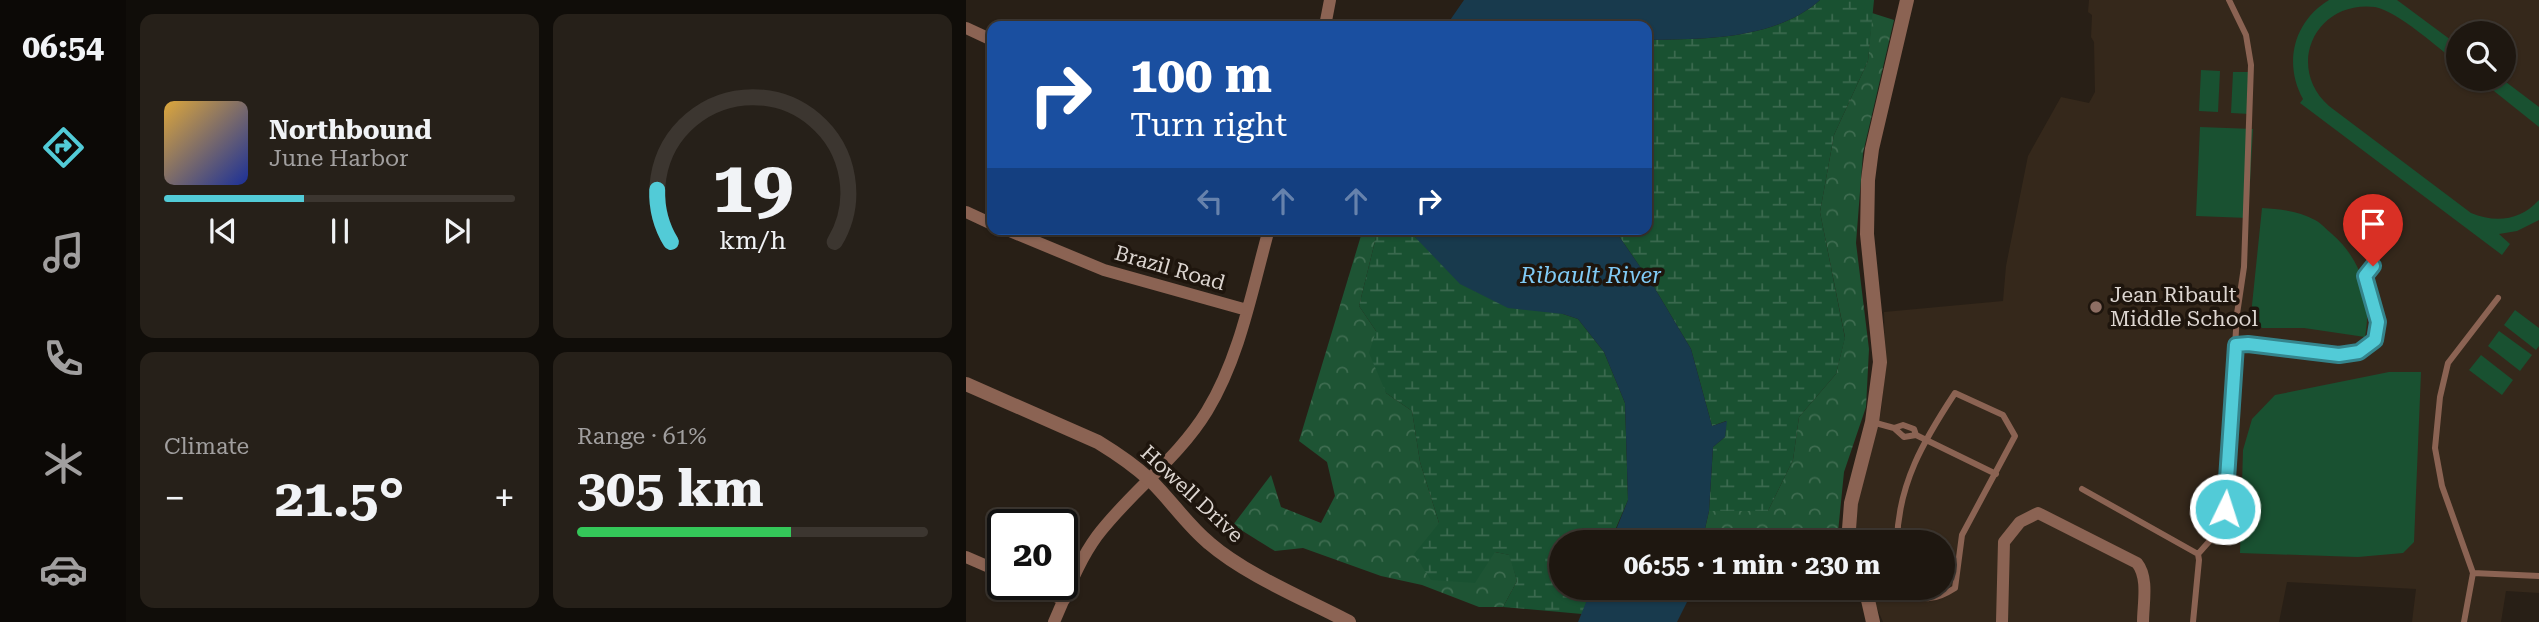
<!DOCTYPE html>
<html lang="en">
<head>
<meta charset="utf-8">
<style>
	:root { --surface:#1e1710; --page:#262019; --text:#f1f3f6; --muted:#a19f9f; --line:#3c3630; --accent:#52cbd7 }
	body { margin:0; font-family:"Roboto Serif",serif; background:var(--page); color:var(--text); height:100vh; display:flex; flex-direction:column; font-size:26px; white-space:nowrap }
	* { box-sizing:border-box; margin:0 }
	p { font-size:23px; color:var(--muted) }
	.icon { flex:none; width:38px; height:38px; fill:none; stroke:currentColor; stroke-width:2; stroke-linecap:round; stroke-linejoin:round }
	.map { position:relative; flex:1; overflow:hidden }
	.sheet { display:flex; flex-direction:column; gap:14px; padding:14px; background:#100d09; width:840px }
	.sheet>* { flex:none }
	.top-card { position:absolute; left:21px; top:21px; width:665px; height:214px; border-radius:14px; box-shadow:0 2px 5px #0004,0 0 0 2px var(--line); background:#1a4fa0; color:#fff; overflow:hidden }
	.buttons { position:absolute; left:1480px; top:21px; display:grid; gap:14px }
	.buttons a { display:grid; place-items:center; width:70px; height:70px; border-radius:50%; background:var(--surface); box-shadow:0 2px 5px #0004,0 0 0 2px var(--line); font-size:35px }
	.speed { position:absolute; left:21px; top:509px; display:flex; gap:14px; font-size:35px; font-weight:700; text-align:center }
	.speed>* { display:grid; place-content:center; width:91px; height:91px; border-radius:50%; background:var(--surface); box-shadow:0 2px 5px #0004,0 0 0 2px var(--line); line-height:1 }
	.speed .limit { border:4px solid #111; border-radius:10px; background:#fff; color:#111 }
	.pin { position:absolute; display:grid; place-items:center; width:60px; height:60px; color:#fff; margin:-72px -30px; border-radius:50% 50% 50% 0; rotate:-45deg; box-shadow:0 0 7px #0007 }
	.pin .icon { rotate:45deg }
	.me { position:absolute; width:77px; margin:-38px; rotate:4deg; stroke-linejoin:round; filter:drop-shadow(0 0 5px #0008) }
	.turn { display:flex; align-items:center; gap:24px; height:147px; padding:0 28px; font-size:32px }
	.turn .icon { width:91px; height:91px; stroke-width:2.5 }
	.turn b { display:block; font-size:49px; line-height:60px }
	.lanes { display:flex; align-items:center; height:66px; padding:0 28px; background:#0003; justify-content:center; gap:35px; direction:ltr }
	.lanes .off { opacity:.35 }
	.big { font-size:52px; font-weight:700; line-height:1.1 }
	.sheet .tile { flex:1; display:flex; flex-direction:column; justify-content:center; gap:10px; min-width:0; padding:0 24px; border-radius:14px; background:var(--page) }
	.sheet .dial { align-items:center; gap:0 }
	.dial svg { height:182px; overflow:visible; fill:none; stroke:var(--line); stroke-width:7; stroke-linecap:round; text-anchor:middle }
	.dial text { fill:var(--text); stroke:none }
	.song { display:flex; align-items:center; gap:21px }
	.cover { width:84px; height:84px; border-radius:10px; background:linear-gradient(135deg,hsl(40 70% 55%),hsl(230 70% 35%)) }
	.played { height:7px; border-radius:4px; background:linear-gradient(90deg,var(--accent) 40%,var(--line) 40%) }
	.keys { display:flex; justify-content:space-around; direction:ltr }
	.heat { display:flex; justify-content:space-between; align-items:center; font-size:38px; direction:ltr }
	.charge { height:10px; border-radius:5px; background:linear-gradient(90deg,#34c759 61%,var(--line) 0) }
	.sheet .tiles { flex:1; display:grid; gap:14px; grid-template-columns:repeat(2,1fr) }
	.trip { position:absolute; left:583px; top:530px; width:406px; height:70px; border-radius:35px; background:var(--surface); box-shadow:0 2px 5px #0004,0 0 0 2px var(--line); font-weight:700; line-height:70px; text-align:center }
	main { display:flex; flex:1; min-height:0 }
	.menu { display:flex; flex-direction:column; width:126px; justify-content:space-around; align-items:center; background:#0c0906; color:var(--muted) }
	.menu .icon { width:49px; height:49px }
	.menu .active { color:var(--accent) }
	.menu b { font-size:32px; color:var(--text) }
	.map>svg:first-child { display:block }
</style>
</head>
<body>
<main>
<nav class="menu">
<b>06:54</b>
<svg class="icon active" aria-label="directions" viewBox="0 0 24 24"><path d="M12 3l9 9-9 9-9-9zM9 14v-3h6M13 9l2 2-2 2"/></svg>
<svg class="icon" aria-label="music" viewBox="0 0 24 24"><path d="M9 18V5l10-2v13"/><circle cx="6" cy="18" r="3"/><circle cx="16" cy="16" r="3"/></svg>
<svg class="icon" aria-label="phone" viewBox="0 0 24 24"><path d="M5 4h4l2 5-3 2q2 4 5 5l2-3 5 2v4C11 20 4 13 5 4z"/></svg>
<svg class="icon" aria-label="climate" viewBox="0 0 24 24"><path d="M12 3v18M4 7l16 10M4 17L20 7"/></svg>
<svg class="icon" aria-label="car" viewBox="0 0 24 24"><path d="M5 17H2v-5l4-1 3-4h7l3 4 3 1v5h-3M9 17h6M6 11h13"/><circle cx="7" cy="17" r="2"/><circle cx="17" cy="17" r="2"/></svg>
</nav>
<section class="sheet">
<div class="tiles">
<div class="tile">
<div class="song"><i class="cover"></i><div><b>Northbound</b><p>June Harbor</p></div></div>
<div class="played"></div>
<div class="keys"><svg class="icon" aria-label="previous" viewBox="0 0 24 24"><path d="M18 5L8 12l10 7zM5 5v14"/></svg><svg class="icon" aria-label="pause" viewBox="0 0 24 24"><path d="M8 5v14M16 5v14"/></svg><svg class="icon" aria-label="next" viewBox="0 0 24 24"><path d="M6 5l10 7-10 7zM19 5v14"/></svg></div>
</div>
<div class="tile dial"><svg viewBox="0 0 100 80">
<path d="M14 69A42 42 0 1 1 86 69"/>
<path d="M14 69A42 42 0 0 1 8 46" stroke="#52cbd7"/>
<text x="50" y="56" font-size="32" font-weight="700">19</text>
<text x="50" y="72" font-size="11">km/h</text>
</svg></div>
<div class="tile"><p>Climate</p>
<div class="heat"><a>−</a><b class="big">21.5°</b><a>+</a></div>
</div>
<div class="tile"><p>Range · 61%</p><b class="big">305 km</b><div class="charge"></div></div>
</div>
</section>
<div class="map">
<svg width="1573" height="622" viewBox="0 0 1573 622">
	<defs>
		<pattern id="forest-crowns" width="20" height="18" patternUnits="userSpaceOnUse" patternTransform="scale(1.75)"><rect width="20" height="18" fill="#1e5434"/><path d="M2 6a3 3 0 1 1 6 0M12 15a3 3 0 1 1 6 0" fill="none" stroke="#3e6c50"/></pattern>
		<pattern id="wetland-marsh" width="20" height="14" patternUnits="userSpaceOnUse" patternTransform="scale(1.75)"><rect width="20" height="14" fill="#195131"/><path d="M1 5h8M5 5V1M11 12h8M15 12V8" fill="none" stroke="#3a694e"/></pattern>
	</defs>
	<rect width="100%" height="100%" fill="#281f16"/>
	<path fill="#35281b" fill-rule="evenodd" d="M1123 0H1573V593L1540 591 1535 622H1446L1450 589 1321 582 1313 622H917L902 588H976V542H888L892 499 915 412 919 371 918 312 1037 301 1040 266 1062 156 1095 97 1123 103 1129 92 1128 42 1125 37 1126 15 1122 12ZM1493 33H1538V79H1493Z"/>
	<path fill="url(#forest-crowns)" d="M906 13 928 20 897 153 890 243 903 349 900 407 878 472 871 542H736L743 511H802L827 460 833 417 870 374 879 337 854 212 868 135 902 61Z
		M397 229H412L393 306 410 331 420 393 446 411 454 462 473 523 529 552 544 555 551 581 537 607H513L456 585 415 576 337 548 309 551 267 525 305 475 315 507 355 523 369 496 361 462 333 441Z"/>
	<path fill="url(#wetland-marsh)" d="M854 0H908L902 61 868 135 854 212 879 338 870 374 833 417 827 460 802 511H743L747 447 759 437 760 421 746 426 725 349 688 287 648 229H681V40C738 39 809 40 854 0Z
		M412 229H445L450 238 597 314 612 319 638 352 659 403 662 500 644 542H595V588H626L616 614 537 607 551 581 543 555 529 552 509 583 465 580 448 554 473 523 454 462 446 411 420 393 403 353 410 331 393 306Z"/>
	<path fill="#195131" d="M1363 0H1431L1493 46V64C1472 48 1433 12 1409 7 1349 0 1319 67 1363 106L1505 213C1529 223 1554 221 1573 200V220L1551 231 1533 234 1544 244 1536 255 1334 103 1337 99C1317 63 1328 21 1363 0Z
		M1235 70 1254 71 1252 112 1233 111Z
		M1267 72H1286L1284 114 1265 113Z
		M1513 79H1536L1573 107V127Z
		M1234 127 1287 129 1282 218 1230 216Z
		M1296 208C1314 209 1333 211 1349 220 1355 223 1360 229 1366 234 1397 261 1406 298 1399 337L1338 328H1296L1285 315Z
		M1549 310 1573 328V346L1570 350 1538 325Z
		M1533 331 1566 355 1554 371 1522 346Z
		M1515 355 1547 380 1536 395 1503 370Z
		M1423 372H1455L1448 542 1437 553 1392 557 1274 553 1277 450 1286 419 1309 395Z"/>
	<path fill="#183a4d" d="M498 0H854C809 40 738 39 681 40V26H480Z
		M445 229H648L688 287 725 349 746 426 761 421 759 437 747 447 743 511 736 542H645L662 500 659 403 638 352 612 319 597 314 542 308 494 284 450 238Z
		M626 588H725L722 600 711 622H612Z"/>
	<g fill="none" stroke-linecap="round" stroke-linejoin="round">
		<path stroke="#8b6353" stroke-width="6" d="M1532 298 1482 363 1474 397 1469 448 1476 486 1507 573 1573 576
			M1270 345 1282 344 1373 355 1393 352 1409 340 1412 322 1399 276 1407 266
			M906 422 928 428 938 437 950 435 948 429 937 425 928 428
			M950 435 1030 474
			M1116 489 1232 554 1233 560 1227 622
			M931 542C932 484 958 440 989 393L1037 415 1049 436 996 535 989 588C969 601 957 602 937 588
			M1232 554 1248 536 1259 509 1271 314 1278 267 1285 65 1280 35 1263 0
			M1498 622 1507 573"/>
		<path stroke="#8b6353" stroke-width="12" d="M359 26 364 0
			M0 28 26 40
			M0 212 26 224
			M39 229 138 270 281 310
			M0 557 37 573
			M64 584 98 600
			M88 622C101 593 112 562 131 536 165 491 211 460 241 411 274 357 286 290 303 229
			M1036 622 1038 542 1054 522 1072 513 1171 563C1183 578 1177 604 1177 622"/>
		<path stroke="#8b6353" stroke-width="14" d="M0 384 132 442C150 453 169 466 184 480 205 500 220 524 243 543 280 575 339 599 383 622
			M882 542 885 503 906 422 914 362 901 234 902 180 906 149 941 0
			M896 588 902 600 907 622"/>
	</g>
	<g fill="none" stroke-linecap="round" stroke-linejoin="round">
		<g stroke="#35848c" stroke-width="18">
			<path id="route" d="M1259 509 1270 345 1282 344 1373 355 1393 352 1409 340 1412 322 1399 276 1407 266"/>
		</g>
		<use href="#route" stroke="#52cbd7" stroke-width="12"/>
	</g>
	<circle fill="#8d6e63" stroke="#1e150d" stroke-width="2.5" cx="1130" cy="307" r="7"/>
	<g text-anchor="middle" stroke-width="7" stroke-linejoin="round" paint-order="stroke">
		<g font-size="21" fill="#ddd6d1" stroke="#1e150d">
			<text transform="translate(204 268) rotate(16)" y="7">Brazil Road</text>
			<text transform="translate(226 494) rotate(43)" y="7">Howell Drive</text>
		</g>
		<g font-size="21" fill="#ddd6d1" stroke="#1e150d" text-anchor="start">
			<text x="1144" y="302">Jean Ribault<tspan x="1144" dy="24">Middle School</tspan></text>
		</g>
		<g font-size="23" font-style="italic" fill="#80caf5" stroke="#1e150d">
			<text x="625" y="283">Ribault River</text>
		</g>
	</g>
</svg>
<div class="buttons">
<a><svg class="icon" aria-label="search" viewBox="0 0 24 24"><circle cx="10" cy="10" r="6"/><path d="M15 15l6 6"/></svg></a>
</div>
<div class="speed"><div class="limit">20</div></div>
<div class="pin" style="left:1407px;top:266px;background:#d93025"><svg class="icon" aria-label="arrive" viewBox="0 0 24 24"><path d="M6 21V4h12l-3 4 3 4H6"/></svg></div>
<svg class="me" style="left:1259px;top:509px" viewBox="-20 -20 40 40"><circle r="17" fill="#52cbd7" stroke="#fff" stroke-width="3"/><path d="M0-11L8 9 0 5-8 9z" fill="#fff"/></svg>
<div class="trip">06:55 · 1 min · 230 m</div>
<div class="top-card">
<div class="turn"><svg class="icon" aria-label="right" viewBox="0 0 24 24"><path d="M7 20v-9h11M14 6l5 5-5 5"/></svg><div><b>100 m</b>Turn right</div></div>
<div class="lanes"><svg class="icon off" aria-label="left" viewBox="0 0 24 24"><path d="M17 20v-9H6M10 6l-5 5 5 5"/></svg><svg class="icon off" aria-label="ahead" viewBox="0 0 24 24"><path d="M12 20V5M6 11l6-6 6 6"/></svg><svg class="icon off" aria-label="ahead" viewBox="0 0 24 24"><path d="M12 20V5M6 11l6-6 6 6"/></svg><svg class="icon" aria-label="right" viewBox="0 0 24 24"><path d="M7 20v-9h11M14 6l5 5-5 5"/></svg></div>
</div>
</div>
</main>
</body>
</html>
